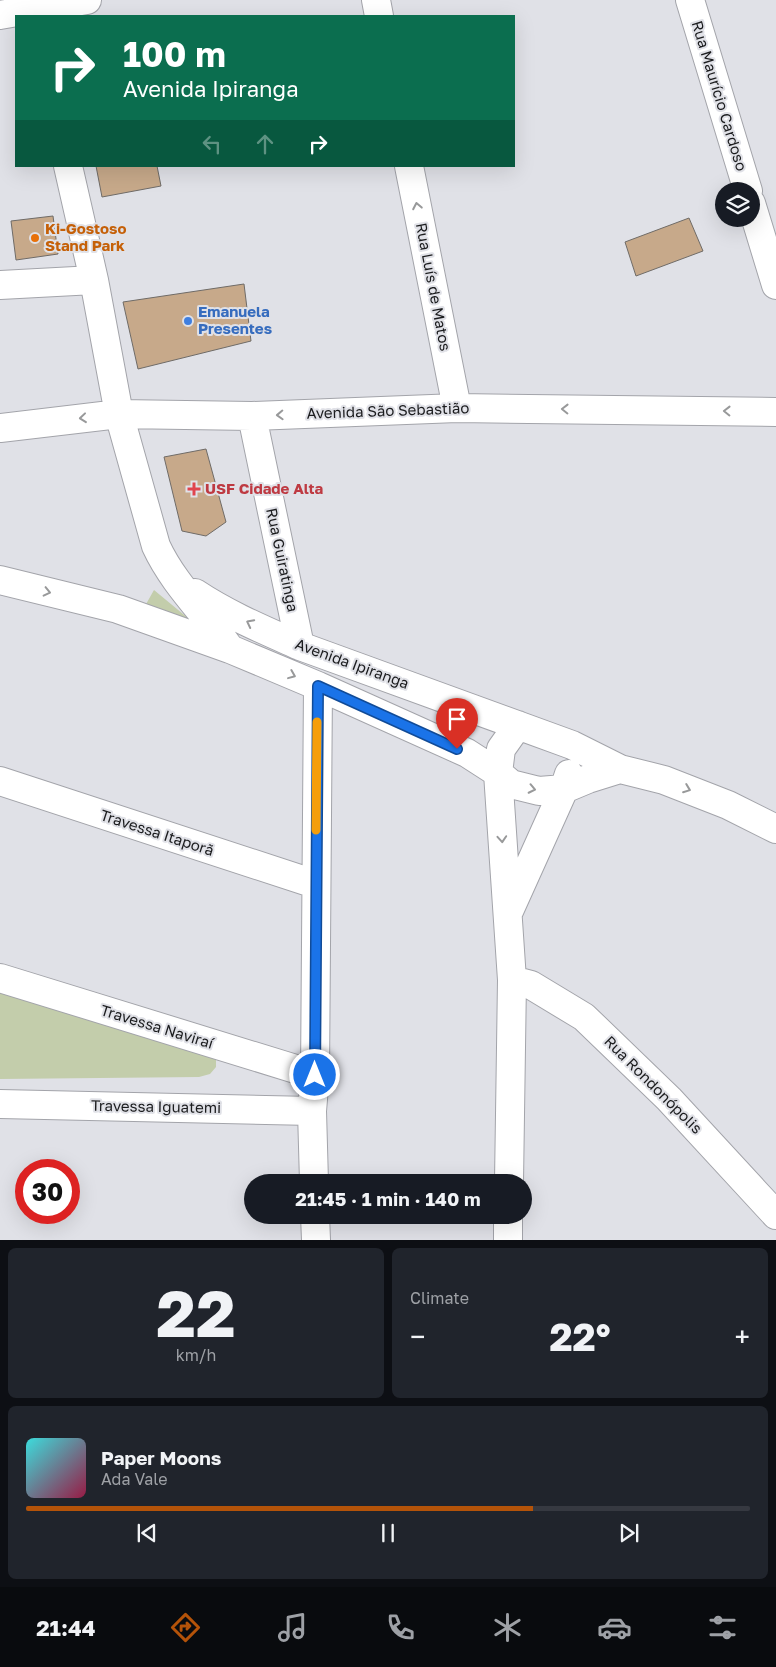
<!DOCTYPE html>
<html lang="en">
<head>
<meta charset="utf-8">
<style>
	:root { --surface:#171b24; --page:#20242c; --text:#f1f3f6; --muted:#9ea1a6; --line:#363941; --accent:#b45309 }
	body { margin:0; font-family:"Golos Text",sans-serif; background:var(--page); color:var(--text); height:100vh; display:flex; flex-direction:column; font-size:19px; white-space:nowrap }
	* { box-sizing:border-box; margin:0 }
	p { font-size:16px; color:var(--muted) }
	.icon { flex:none; width:28px; height:28px; fill:none; stroke:currentColor; stroke-width:2; stroke-linecap:round; stroke-linejoin:round }
	.map { position:relative; height:1240px; overflow:hidden }
	.panel { display:flex; flex-direction:column; gap:8px; padding:8px; background:#0d0f14; flex:1 }
	.panel>* { flex:none }
	.top-card { position:absolute; left:15px; top:15px; width:500px; height:152px; border-radius:0px; box-shadow:0 5px 20px #0002; background:#0b6e4f; color:#fff; overflow:hidden }
	.buttons { position:absolute; left:715px; top:182px; display:grid; gap:10px }
	.buttons a { display:grid; place-items:center; width:45px; height:45px; border-radius:50%; background:var(--surface); box-shadow:0 5px 20px #0002; font-size:25px }
	.speed { position:absolute; left:15px; top:1159px; display:flex; gap:10px; font-size:25px; font-weight:700; text-align:center }
	.speed>* { display:grid; place-content:center; width:65px; height:65px; border-radius:50%; background:var(--surface); box-shadow:0 5px 20px #0002; line-height:1 }
	.speed .limit { border:8px solid #d22; background:#fff; color:#111 }
	.pin { position:absolute; display:grid; place-items:center; width:42px; height:42px; color:#fff; margin:-51px -21px; border-radius:50% 50% 50% 0; rotate:-45deg; box-shadow:0 0 5px #0007 }
	.pin .icon { rotate:45deg }
	.me { position:absolute; width:55px; margin:-28px; rotate:0deg; stroke-linejoin:round; filter:drop-shadow(0 0 4px #0008) }
	.turn { display:flex; align-items:center; gap:18px; height:105px; padding:0 25px; font-size:22px }
	.turn .icon { width:65px; height:65px; stroke-width:2.5 }
	.turn b { display:block; font-size:35px; line-height:42px }
	.lanes { display:flex; align-items:center; height:48px; padding:0 25px; background:#0003; justify-content:center; gap:25px; direction:ltr }
	.lanes .off { opacity:.35 }
	.big { font-size:38px; font-weight:700; line-height:1.1 }
	.panel .card { flex:1; display:flex; flex-direction:column; justify-content:center; gap:8px; min-width:0; padding:0 18px; border-radius:8px; background:var(--page) }
	.panel .dial { align-items:center; gap:0 }
	.dial b { font-size:65px; line-height:1 }
	.song { display:flex; align-items:center; gap:15px }
	.cover { width:60px; height:60px; border-radius:8px; background:linear-gradient(135deg,hsl(180 70% 55%),hsl(340 70% 35%)) }
	.played { height:5px; border-radius:2px; background:linear-gradient(90deg,var(--accent) 70%,var(--line) 70%) }
	.keys { display:flex; justify-content:space-around; direction:ltr }
	.heat { display:flex; justify-content:space-between; align-items:center; font-size:28px; direction:ltr }
	.panel .tiles { flex:1; display:grid; gap:8px; grid-template-columns:1fr 1fr }
	.card:last-child { grid-column:span 2 }
	.trip { position:absolute; left:244px; top:1174px; width:288px; height:50px; border-radius:25px; background:var(--surface); box-shadow:0 5px 20px #0002; font-weight:700; line-height:50px; text-align:center }
	.tab-bar { display:flex; height:80px; justify-content:space-around; align-items:center; background:#090b0e; color:var(--muted) }
	.tab-bar .icon { width:35px; height:35px }
	.tab-bar .on { color:var(--accent) }
	.tab-bar b { font-size:22px; color:var(--text) }
	.map>svg:first-child { display:block }
</style>
</head>
<body>
<div class="map">
<svg width="776" height="1240" viewBox="0 0 776 1240">
	<rect width="100%" height="100%" fill="#e0e1e7"/>
	<path fill="#c3cdab" d="M154 590 212 638 141 613Z
		M0 993 211 1047 216 1055V1067L210 1074 199 1077 0 1079Z"/>
	<path fill="#c7a98a" stroke="#6f6b67" d="M96 166H157L161 186 102 197Z
		M53 216 58 254 16 260 11 221Z
		M689 218 703 251 636 276 625 242Z
		M244 284 251 341 138 369 123 302Z
		M206 449 226 522 206 536 182 531 164 457Z"/>
	<g fill="none" stroke-linecap="round" stroke-linejoin="round">
		<g stroke="#a3a4aa" stroke-width="30">
			<path id="minor" d="M376 0 379 16
				M690 0 748 191
				M0 15 87 0
				M68 166 94 280 119 414 156 546C174 585 206 614 230 649
				M409 166 457 408
				M751 203 776 285
				M0 285 94 280
				M252 416 300 646
				M0 428 119 414 252 416 457 408 776 412
				M0 580 118 609 230 649 318 686 467 753 498 773 511 784 539 791 564 789 588 779 620 769 664 780 728 805 776 829
				M195 593C228 615 264 630 300 646L572 745 620 769
				M0 781 315 884
				M509 911 564 789 569 774
				M0 978 315 1075
				M512 980 531 985 584 1017 669 1099 776 1215
				M0 1104 312 1111
				M314 1182 312 1111 315 1075 318 686
				M509 1182 512 980 498 773 501 749 518 725
				M315 1215 316 1240
				M508 1240V1215"/>
		</g>
		<use href="#minor" stroke="#fff" stroke-width="28"/>
	</g>
	<defs><path id="oneway-chevron" d="M-2-3.5L2.5 0L-2 3.5" fill="none" stroke-width="1.6" stroke-linecap="round" stroke-linejoin="round" transform="scale(1.25)"/></defs>
	<g stroke="#98999a">
		<use href="#oneway-chevron" transform="translate(417 206) rotate(-101)"/>
		<use href="#oneway-chevron" transform="translate(565 409) rotate(-179)"/>
		<use href="#oneway-chevron" transform="translate(727 411) rotate(-179)"/>
		<use href="#oneway-chevron" transform="translate(280 415) rotate(178)"/>
		<use href="#oneway-chevron" transform="translate(83 418) rotate(174)"/>
		<use href="#oneway-chevron" transform="translate(47 592) rotate(13)"/>
		<use href="#oneway-chevron" transform="translate(250 623) rotate(-153)"/>
		<use href="#oneway-chevron" transform="translate(292 675) rotate(22)"/>
		<use href="#oneway-chevron" transform="translate(532 789) rotate(12)"/>
		<use href="#oneway-chevron" transform="translate(687 789) rotate(21)"/>
		<use href="#oneway-chevron" transform="translate(502 839) rotate(86)"/>
	</g>
	<g fill="none" stroke-linecap="round" stroke-linejoin="round">
		<g stroke="#114b97" stroke-width="12">
			<path id="route" d="M315 1075 318 686 457 749"/>
		</g>
		<use href="#route" stroke="#1a73e8" stroke-width="9"/>
		<path stroke="#f59e0b" stroke-width="9" d="M316 830 317 722"/>
	</g>
	<circle fill="#e8710a" stroke="#e0e1e7" stroke-width="2" cx="35" cy="238" r="5"/>
	<circle fill="#3f7fe0" stroke="#e0e1e7" stroke-width="2" cx="188" cy="321" r="5"/>
	<path fill="#e0444e" stroke="#e0e1e7" stroke-width="2" d="M191.5 481.5h5v5h5v5h-5v5h-5v-5h-5v-5h5z"/>
	<g text-anchor="middle" stroke-width="4" stroke-linejoin="round" paint-order="stroke">
		<g font-size="15" fill="#1b1c1e" stroke="#e0e1e7">
			<text transform="translate(719 96) rotate(73)" y="5">Rua Maurício Cardoso</text>
			<text transform="translate(433 287) rotate(79)" y="5">Rua Luís de Matos</text>
			<text transform="translate(388 411) rotate(-2)" y="5">Avenida São Sebastião</text>
			<text transform="translate(282 560) rotate(78)" y="5">Rua Guiratinga</text>
			<text transform="translate(352 664) rotate(20)" y="5">Avenida Ipiranga</text>
			<text transform="translate(157 833) rotate(18)" y="5">Travessa Itaporã</text>
			<text transform="translate(157 1027) rotate(17)" y="5">Travessa Naviraí</text>
			<text transform="translate(653 1085) rotate(45)" y="5">Rua Rondonópolis</text>
			<text transform="translate(156 1107) rotate(1)" y="5">Travessa Iguatemi</text>
		</g>
		<g font-size="15" font-weight="bold" fill="#c56008" stroke="#e0e1e7" text-anchor="start">
			<text x="45" y="234">Ki-Gostoso<tspan x="45" dy="17">Stand Park</tspan></text>
		</g>
		<g font-size="15" font-weight="bold" fill="#366cbe" stroke="#e0e1e7" text-anchor="start">
			<text x="198" y="317">Emanuela<tspan x="198" dy="17">Presentes</tspan></text>
		</g>
		<g font-size="15" font-weight="bold" fill="#be3a42" stroke="#e0e1e7" text-anchor="start">
			<text x="205" y="494">USF Cidade Alta</text>
		</g>
	</g>
</svg>
<div class="buttons">
<a><svg class="icon" aria-label="layers" viewBox="0 0 24 24"><path d="M12 4l9 5-9 5-9-5zM3 14l9 5 9-5"/></svg></a>
</div>
<div class="speed"><div class="limit">30</div></div>
<div class="pin" style="left:457px;top:749px;background:#d93025"><svg class="icon" aria-label="arrive" viewBox="0 0 24 24"><path d="M6 21V4h12l-3 4 3 4H6"/></svg></div>
<svg class="me" style="left:315px;top:1075px" viewBox="-20 -20 40 40"><circle r="17" fill="#1a73e8" stroke="#fff" stroke-width="3"/><path d="M0-11L8 9 0 5-8 9z" fill="#fff"/></svg>
<div class="trip">21:45 · 1 min · 140 m</div>
<div class="top-card">
<div class="turn"><svg class="icon" aria-label="right" viewBox="0 0 24 24"><path d="M7 20v-9h11M14 6l5 5-5 5"/></svg><div><b>100 m</b>Avenida Ipiranga</div></div>
<div class="lanes"><svg class="icon off" aria-label="left" viewBox="0 0 24 24"><path d="M17 20v-9H6M10 6l-5 5 5 5"/></svg><svg class="icon off" aria-label="ahead" viewBox="0 0 24 24"><path d="M12 20V5M6 11l6-6 6 6"/></svg><svg class="icon" aria-label="right" viewBox="0 0 24 24"><path d="M7 20v-9h11M14 6l5 5-5 5"/></svg></div>
</div>
</div>
<section class="panel">
<div class="tiles">
<div class="card dial"><b>22</b><p>km/h</p></div>
<div class="card"><p>Climate</p>
<div class="heat"><a>−</a><b class="big">22°</b><a>+</a></div>
</div>
<div class="card">
<div class="song"><i class="cover"></i><div><b>Paper Moons</b><p>Ada Vale</p></div></div>
<div class="played"></div>
<div class="keys"><svg class="icon" aria-label="previous" viewBox="0 0 24 24"><path d="M18 5L8 12l10 7zM5 5v14"/></svg><svg class="icon" aria-label="pause" viewBox="0 0 24 24"><path d="M8 5v14M16 5v14"/></svg><svg class="icon" aria-label="next" viewBox="0 0 24 24"><path d="M6 5l10 7-10 7zM19 5v14"/></svg></div>
</div>
</div>
</section>
<nav class="tab-bar">
<b>21:44</b>
<svg class="icon on" aria-label="directions" viewBox="0 0 24 24"><path d="M12 3l9 9-9 9-9-9zM9 14v-3h6M13 9l2 2-2 2"/></svg>
<svg class="icon" aria-label="music" viewBox="0 0 24 24"><path d="M9 18V5l10-2v13"/><circle cx="6" cy="18" r="3"/><circle cx="16" cy="16" r="3"/></svg>
<svg class="icon" aria-label="phone" viewBox="0 0 24 24"><path d="M5 4h4l2 5-3 2q2 4 5 5l2-3 5 2v4C11 20 4 13 5 4z"/></svg>
<svg class="icon" aria-label="climate" viewBox="0 0 24 24"><path d="M12 3v18M4 7l16 10M4 17L20 7"/></svg>
<svg class="icon" aria-label="car" viewBox="0 0 24 24"><path d="M5 17H2v-5l4-1 3-4h7l3 4 3 1v5h-3M9 17h6M6 11h13"/><circle cx="7" cy="17" r="2"/><circle cx="17" cy="17" r="2"/></svg>
<svg class="icon" aria-label="filters" viewBox="0 0 24 24"><path d="M4 7h16M4 17h16"/><circle cx="9" cy="7" r="2"/><circle cx="15" cy="17" r="2"/></svg>
</nav>
</body>
</html>
